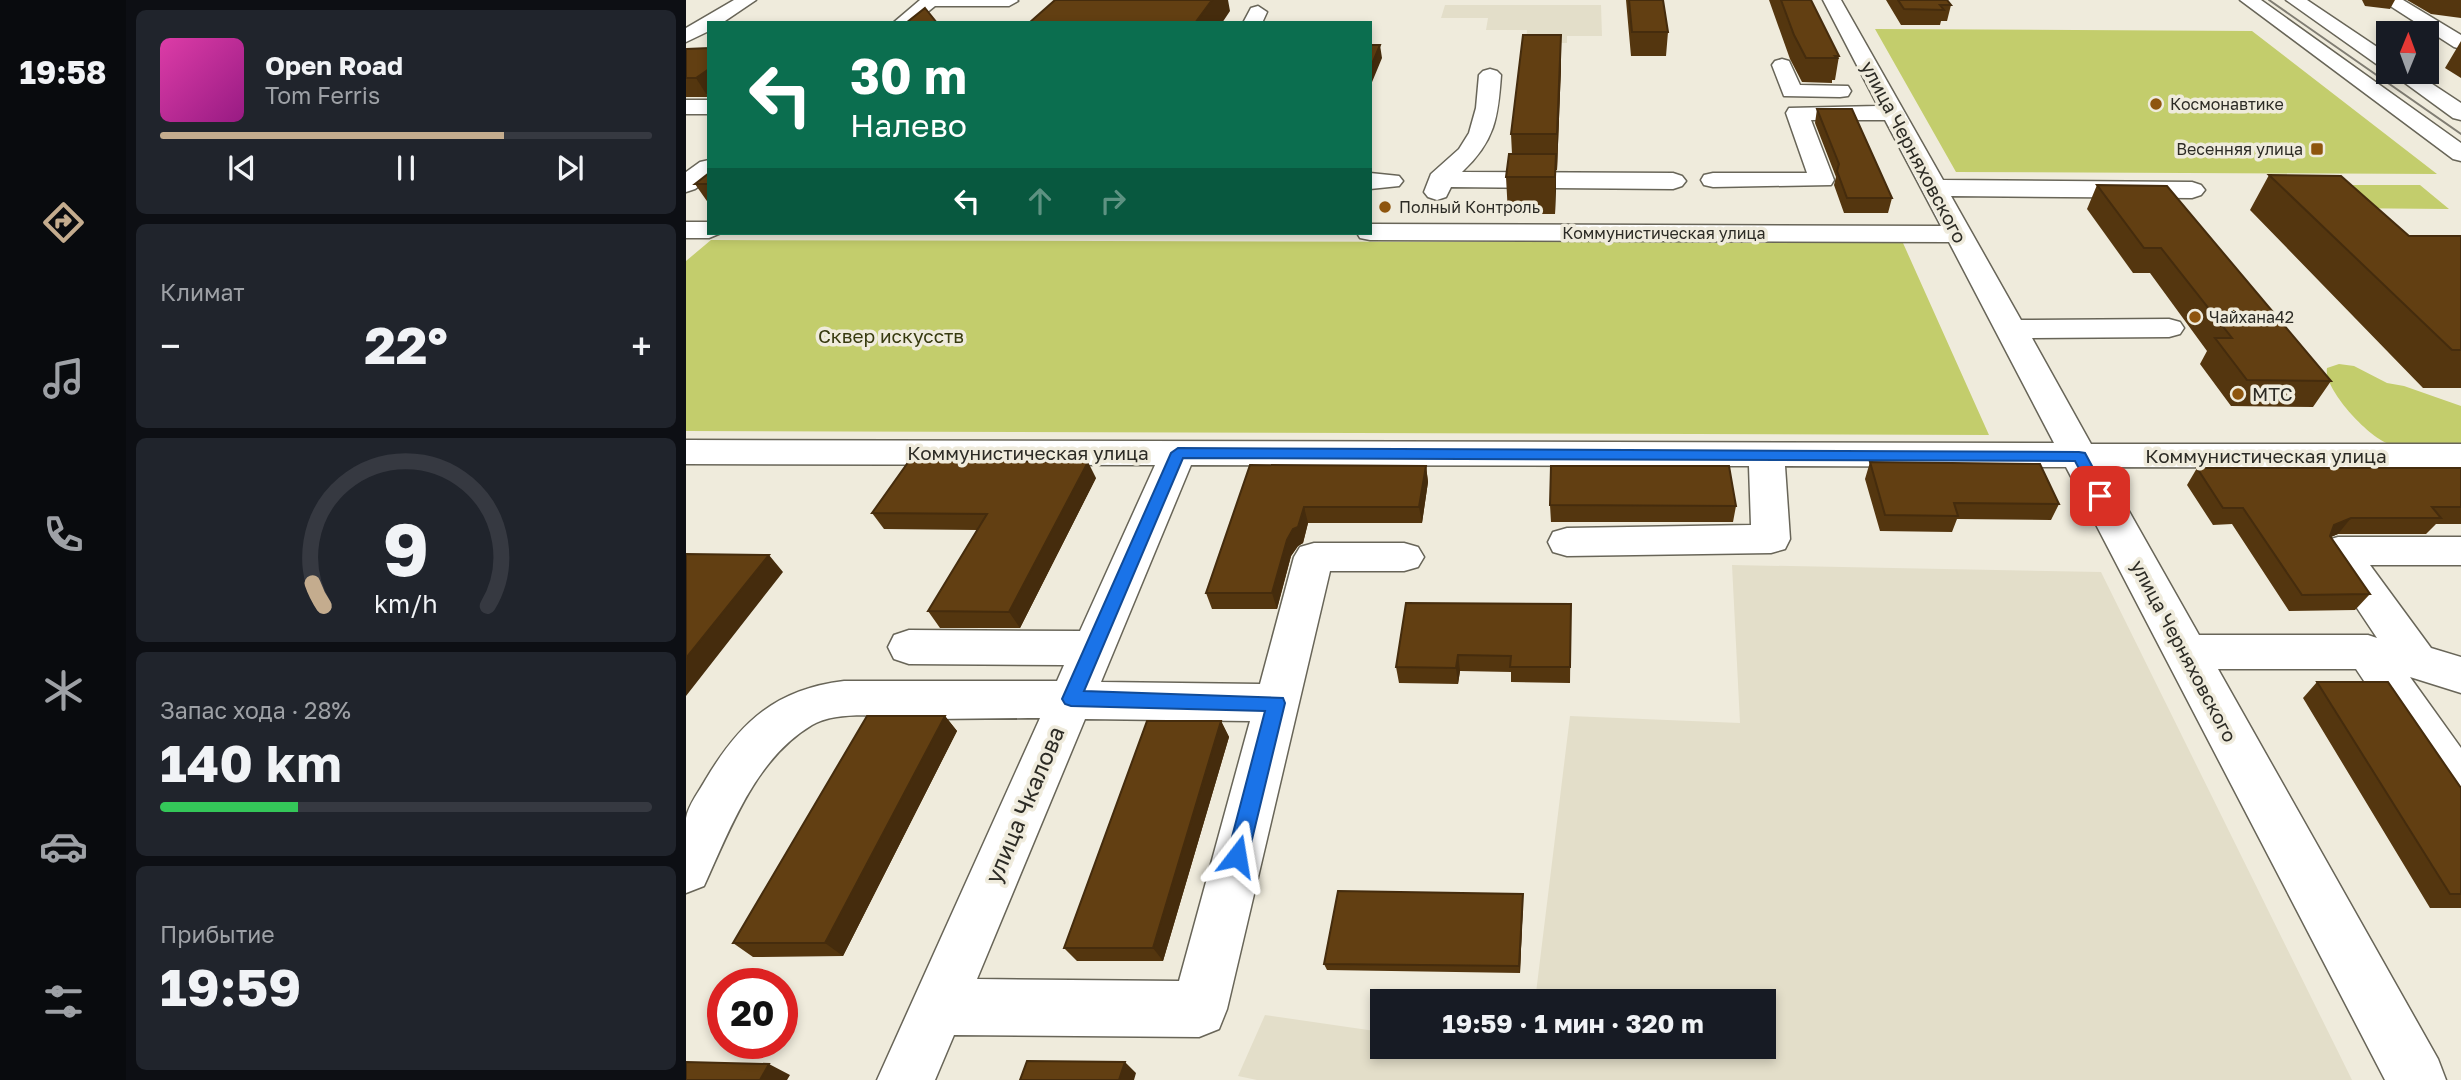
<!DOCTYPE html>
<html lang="ru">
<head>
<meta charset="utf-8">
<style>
	:root { --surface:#171b24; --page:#20242c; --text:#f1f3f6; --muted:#9ea1a6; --line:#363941; --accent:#c4ac8e }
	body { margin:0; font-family:"Golos Text",sans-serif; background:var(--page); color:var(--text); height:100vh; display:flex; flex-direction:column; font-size:26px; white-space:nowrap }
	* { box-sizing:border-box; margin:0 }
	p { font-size:23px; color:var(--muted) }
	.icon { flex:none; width:38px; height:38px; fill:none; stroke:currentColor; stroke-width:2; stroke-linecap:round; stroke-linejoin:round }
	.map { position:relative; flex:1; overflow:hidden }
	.panel { display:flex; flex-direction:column; gap:10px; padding:10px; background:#0d0f14; width:560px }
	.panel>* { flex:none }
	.guide { position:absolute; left:21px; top:21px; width:665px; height:214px; border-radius:0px; box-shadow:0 4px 10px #0003; background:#0b6e4f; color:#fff; overflow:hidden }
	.needle { width:46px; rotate:1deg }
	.tools { position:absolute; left:1690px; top:21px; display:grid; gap:14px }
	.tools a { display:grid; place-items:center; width:63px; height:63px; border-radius:0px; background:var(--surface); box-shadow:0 4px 10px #0003; font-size:35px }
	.speed { position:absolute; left:21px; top:968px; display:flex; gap:14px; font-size:35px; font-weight:700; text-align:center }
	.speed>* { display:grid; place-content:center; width:91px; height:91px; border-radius:50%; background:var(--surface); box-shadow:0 4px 10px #0003; line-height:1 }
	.speed .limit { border:10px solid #d22; background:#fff; color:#111 }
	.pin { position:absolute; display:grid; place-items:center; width:60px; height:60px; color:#fff; margin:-30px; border-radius:14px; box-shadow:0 4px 10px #0006 }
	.me { position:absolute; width:77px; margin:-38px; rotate:14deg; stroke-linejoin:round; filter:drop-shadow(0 0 5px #0008) }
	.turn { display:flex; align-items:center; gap:24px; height:147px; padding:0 28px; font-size:32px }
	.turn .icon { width:91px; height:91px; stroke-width:2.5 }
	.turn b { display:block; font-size:49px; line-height:60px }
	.lanes { display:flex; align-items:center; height:66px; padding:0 28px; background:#0003; justify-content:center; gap:35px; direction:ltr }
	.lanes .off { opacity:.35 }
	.big { font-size:52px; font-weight:700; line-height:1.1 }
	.panel .card { flex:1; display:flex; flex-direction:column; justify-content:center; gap:10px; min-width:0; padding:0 24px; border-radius:10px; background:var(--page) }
	.panel .dial { align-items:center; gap:0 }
	.dial svg { height:182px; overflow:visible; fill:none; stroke:var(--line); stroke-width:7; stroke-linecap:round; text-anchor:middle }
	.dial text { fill:var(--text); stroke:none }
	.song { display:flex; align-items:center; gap:21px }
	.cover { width:84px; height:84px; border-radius:10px; background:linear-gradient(135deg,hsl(320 70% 55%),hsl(310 70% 35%)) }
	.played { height:7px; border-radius:4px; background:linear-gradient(90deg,var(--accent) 70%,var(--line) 70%) }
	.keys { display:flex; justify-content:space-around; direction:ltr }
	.heat { display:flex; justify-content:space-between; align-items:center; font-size:38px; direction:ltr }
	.charge { height:10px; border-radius:5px; background:linear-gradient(90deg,#34c759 28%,var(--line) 0) }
	.trip { position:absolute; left:684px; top:989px; width:406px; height:70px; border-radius:0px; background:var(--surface); box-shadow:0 4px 10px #0003; font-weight:700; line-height:70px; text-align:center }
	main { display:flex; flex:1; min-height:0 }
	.menu { display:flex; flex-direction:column; width:126px; justify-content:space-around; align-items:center; background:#090b0e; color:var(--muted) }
	.menu .icon { width:49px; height:49px }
	.menu .on { color:var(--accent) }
	.menu b { font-size:32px; color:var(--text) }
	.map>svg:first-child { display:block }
</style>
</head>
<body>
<main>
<nav class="menu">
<b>19:58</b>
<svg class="icon on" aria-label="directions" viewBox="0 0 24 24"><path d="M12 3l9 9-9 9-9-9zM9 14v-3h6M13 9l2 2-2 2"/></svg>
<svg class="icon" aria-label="music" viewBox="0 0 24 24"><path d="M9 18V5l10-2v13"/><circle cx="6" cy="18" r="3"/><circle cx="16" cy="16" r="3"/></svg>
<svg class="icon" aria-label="phone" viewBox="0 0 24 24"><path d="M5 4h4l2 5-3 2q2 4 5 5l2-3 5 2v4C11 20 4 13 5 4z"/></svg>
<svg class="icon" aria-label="climate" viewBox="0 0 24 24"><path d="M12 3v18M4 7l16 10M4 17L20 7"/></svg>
<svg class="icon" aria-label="car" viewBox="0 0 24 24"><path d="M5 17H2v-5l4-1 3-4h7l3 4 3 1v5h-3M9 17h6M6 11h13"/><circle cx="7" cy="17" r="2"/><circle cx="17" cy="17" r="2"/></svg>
<svg class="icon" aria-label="filters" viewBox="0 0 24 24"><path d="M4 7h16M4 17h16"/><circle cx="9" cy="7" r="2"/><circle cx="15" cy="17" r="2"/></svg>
</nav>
<section class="panel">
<div class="card">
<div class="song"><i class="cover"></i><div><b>Open Road</b><p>Tom Ferris</p></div></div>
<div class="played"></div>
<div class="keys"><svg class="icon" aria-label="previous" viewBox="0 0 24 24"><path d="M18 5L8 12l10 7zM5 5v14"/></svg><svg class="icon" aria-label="pause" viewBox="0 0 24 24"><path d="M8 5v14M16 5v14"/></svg><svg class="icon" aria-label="next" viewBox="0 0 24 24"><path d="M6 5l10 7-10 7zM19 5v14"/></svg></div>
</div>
<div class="card"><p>Климат</p>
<div class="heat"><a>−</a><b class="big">22°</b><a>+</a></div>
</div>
<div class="card dial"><svg viewBox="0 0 100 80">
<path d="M14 69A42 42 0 1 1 86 69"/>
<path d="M14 69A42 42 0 0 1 9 59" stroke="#c4ac8e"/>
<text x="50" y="56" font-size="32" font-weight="700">9</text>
<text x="50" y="72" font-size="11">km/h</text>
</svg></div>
<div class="card"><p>Запас хода · 28%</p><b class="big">140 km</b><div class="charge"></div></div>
<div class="card"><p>Прибытие</p><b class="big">19:59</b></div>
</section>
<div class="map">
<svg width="1775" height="1080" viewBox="0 0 1775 1080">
	<rect width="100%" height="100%" fill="#efebdc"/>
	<path fill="#e3dec9" d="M759 5H915L916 36H881V43H840L841 30H800L802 18H755Z
		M1046 565 1415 572 1666 1080H571L552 1076 579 1015 696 1032V1046H792L842 1054 843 1046H1078V1001H849L884 716 1054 723Z"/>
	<path fill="#c3cd6c" d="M1189 29 1566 31 1751 174 1270 172Z
		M1622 185H1734L1763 209 1647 208Z
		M25 240 1217 243 1303 435 0 431V261Z
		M1653 364 1668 366 1701 383 1718 386 1775 406V448C1753 447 1726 450 1704 444 1684 439 1637 389 1641 368Z"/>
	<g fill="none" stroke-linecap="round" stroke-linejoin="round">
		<g stroke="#686558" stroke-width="3">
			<path id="minor" d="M48 0H70L36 23H23V31L0 42V28Z
				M234 0H331L332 1 323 6H249L228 23H207Z
				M1137 0H1155L1257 180 1506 182 1515 185 1519 190 1515 195 1506 198 1265 196 1335 320 1483 319 1494 322 1498 328 1494 334 1483 337 1346 338 1405 444H1775V468L1418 467 1513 635H1682L1691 638 1633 551 1638 541 1652 537H1775V565H1684L1745 648 1775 657V693L1724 677 1775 748V807L1758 801 1670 669H1532L1752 1059 1760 1080H1699L1380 467 1099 466 1104 539 1099 549 1085 553 881 556 867 552 862 542 867 532 881 528 1065 525 1063 466 505 465 415 682 574 684 608 557 614 547 628 543H718L732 547 738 557 732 567 718 571H644L541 1009 533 1029 513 1037 268 1035 249 1080H191L354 718C318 718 283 719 247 719 215 718 154 708 126 725 69 759 44 829 18 886L0 893C0 869 0 841 0 818 2 805 14 790 20 779 54 722 90 689 158 681H371L378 665 223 664 208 659 202 647 208 635 223 630 394 631 469 465 0 464V440L1368 443 1263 242 684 240 674 238 671 233H684V224L1255 226 1199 120H1125L1148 180 1145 185 1027 187 1018 185 1015 180 1018 175 1027 173H1121L1100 113 1103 108 1192 106ZM399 719 564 721 493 981 291 979Z
				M1554 0H1575L1775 143V161L1767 159Z
				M1600 0H1621L1703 55V70L1696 68Z
				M1695 0H1717L1775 35V49L1768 47Z
				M572 6 581 12 576 23H557L565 8Z
				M1096 59 1103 61 1114 85 1162 86 1165 91 1162 96 1154 97 1098 96 1086 65 1089 61Z
				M804 69 811 71 815 75C812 118 809 141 776 172L987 173 996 176 1000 181 996 186 987 189 765 187 760 197 751 200 742 197 738 192 745 174 773 149 783 133 790 108 793 75 797 71Z
				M1704 72H1728L1775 103V120L1767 118Z
				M0 100H23V114H0Z
				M23 160V179L9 189 0 192V172L14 162Z
				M684 173 713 176 717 181 713 186 684 189Z
				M0 222H23V233H35L23 238H0Z"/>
		</g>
		<use href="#minor" fill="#fff" fill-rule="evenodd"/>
		<path stroke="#807d73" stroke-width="2" d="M1583 0 1775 134"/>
	</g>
	<path fill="#54360f" d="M940 0H977L982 32 980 56H945Z
		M1083 0H1125L1153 56 1149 80H1146V83L1116 82 1104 59Z
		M1200 0H1261L1265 5 1261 21H1255L1254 25H1215Z
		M1676 0H1709L1704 9 1679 6Z
		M1721 0H1775V18L1745 14Z
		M875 35V67L871 170H870L869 214H822L820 177 826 154 825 134Z
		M1775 41V78L1759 68Z
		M0 49 22 97H0Z
		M1131 109 1206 198 1202 213H1158L1148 185 1150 177 1129 123Z
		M23 173V204L9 184Z
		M1583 175 1723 236H1775V388H1737L1564 210Z
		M1411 185 1645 381 1627 407 1545 406 1514 364 1521 351 1464 273H1447L1401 209Z
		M1184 462 1373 504 1365 520 1271 519 1266 532 1194 531 1179 479Z
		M564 465 740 466 742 482 736 523H622L617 543 612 546 605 556 591 609H526L520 593Z
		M1511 468H1775V524H1750L1740 534H1652L1645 537 1684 594 1669 610 1603 611 1546 524 1527 525 1501 485Z
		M410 478 334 628H254L242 611 291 530 198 529 186 513Z
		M864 505 1050 506 1047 522H865Z
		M885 604 884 683 825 682V672L774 671 772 684 713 683 710 667Z
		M1631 682 1775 787V908H1744L1617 698Z
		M259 716 271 731 157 956 67 957 47 943Z
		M535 721 543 737 477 961H391L378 948Z
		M837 901 834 973 641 970 638 964Z"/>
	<path fill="#452c0d" d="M526 0H542L544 11 536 23H509Z
		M875 35V67L871 170V134Z
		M694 45 696 58 684 87V69Z
		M23 69V97H22L10 78Z
		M870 154V191L869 214V177Z
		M402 462 410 478 334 628 323 612Z
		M740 466 742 482 736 523 733 507Z
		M618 507 622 523 617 543 612 546 605 556 591 609 586 593 601 540Z
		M1665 518 1652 534 1635 541 1648 525Z
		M83 555 97 572 0 696V658Z
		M772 655 774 671 772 684 770 668Z
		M259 716 271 731 157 956 139 943Z
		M535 721 543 737 477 961 467 948Z
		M837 894V901L834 973 833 966Z
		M439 1062 450 1073 448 1080H433Z
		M83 1064 104 1075 101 1080H74Z"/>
	<path fill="#623f12" stroke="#452c0d" stroke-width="2" d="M369 0H526L509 23H343Z
		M943 0H977L982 32H946Z
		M1095 0H1125L1153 56H1149L1151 58H1120L1108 35Z
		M1212 0H1261L1265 5H1254L1258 10 1218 9Z
		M239 8 251 23H220Z
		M837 35H875L871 134H825Z
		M684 45H694L684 69Z
		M23 48V69L10 78H0V49Z
		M1131 109H1166L1206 198H1161L1151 171 1153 164Z
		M823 154H870L869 177H820Z
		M23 173V184H9Z
		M1583 175 1655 176 1723 236H1775V350H1766Z
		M1411 185 1481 186 1645 381 1561 380 1529 338H1546L1475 248H1458Z
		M223 461 402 462 323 612 242 611 301 514 186 513Z
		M1184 462 1354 464 1373 504 1268 503 1272 516 1199 515Z
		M564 465 740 466 733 507H618L612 527 607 529 601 540 586 593H520Z
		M865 466H1043L1050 506 864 505Z
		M1511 468H1775V507H1746L1755 518H1665L1648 525 1644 536 1684 594 1616 595 1557 508H1537Z
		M0 554 83 555 0 658Z
		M720 603 885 604 884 667H824L825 656 772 655 770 668 710 667Z
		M1631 682H1702L1775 788V894H1764Z
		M181 716H259L139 943H47Z
		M461 721H535L467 948H378Z
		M652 891 837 894 833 966 638 964Z
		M341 1061 439 1062 433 1080H334Z
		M0 1062 83 1064 74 1080H0Z"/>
	<path fill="#1a73e8" stroke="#114b97" stroke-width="2" d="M492 448 1393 452 1399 453 1422 496 1414 501 1409 499 1389 461 497 458 398 691 597 698 599 703 562 856 559 863 551 866 544 863 541 856 579 711 385 706 379 704 376 699 485 453Z"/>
	<g fill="#8e550e" stroke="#efebdc" stroke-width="2.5">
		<circle cx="1470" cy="104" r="7"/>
		<rect x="1624" y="142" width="14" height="14" rx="3.5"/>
		<circle cx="699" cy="207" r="7"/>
		<circle cx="1509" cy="317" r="7"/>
		<circle cx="1552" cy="394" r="7"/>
	</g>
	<g text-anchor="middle" stroke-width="7" stroke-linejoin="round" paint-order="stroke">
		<g font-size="16" fill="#2c2b25" stroke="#efebdc" text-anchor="start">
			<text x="1484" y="110">Космонавтике</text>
			<text x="1617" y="155" text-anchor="end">Весенняя улица</text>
			<text x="713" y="213">Полный Контроль</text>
			<text x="1523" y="323">Чайхана42</text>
		</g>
		<g font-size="16" fill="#2c2b25" stroke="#efebdc">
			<text x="978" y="239">Коммунистическая улица</text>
		</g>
		<g font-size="19" fill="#2c2b25" stroke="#efebdc">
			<text transform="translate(1228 152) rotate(62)" y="7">улица Черняховского</text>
			<text x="342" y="460">Коммунистическая улица</text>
			<text x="1580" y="463">Коммунистическая улица</text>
			<text transform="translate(1498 651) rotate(62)" y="7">улица Черняховского</text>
		</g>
		<g font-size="19" fill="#373a0f" stroke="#efebdc">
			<text x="205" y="343">Сквер искусств</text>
		</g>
		<g font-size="19" fill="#2c2b25" stroke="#efebdc" text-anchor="start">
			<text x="1566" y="401">МТС</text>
		</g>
		<g font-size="23" fill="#2c2b25" stroke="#efebdc">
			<text transform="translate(339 805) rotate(-67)" y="8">улица Чкалова</text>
		</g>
	</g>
</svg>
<div class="tools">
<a><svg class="needle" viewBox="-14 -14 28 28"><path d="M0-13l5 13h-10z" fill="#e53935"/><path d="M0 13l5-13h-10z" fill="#9ea1a6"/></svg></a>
</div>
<div class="speed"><div class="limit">20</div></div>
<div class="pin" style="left:1414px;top:496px;background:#d93025"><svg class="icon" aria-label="arrive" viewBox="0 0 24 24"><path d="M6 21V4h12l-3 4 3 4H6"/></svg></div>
<svg class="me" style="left:551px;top:856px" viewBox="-20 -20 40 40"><path d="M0-17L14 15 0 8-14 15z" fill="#1a73e8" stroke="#fff" stroke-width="4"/></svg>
<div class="trip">19:59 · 1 мин · 320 m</div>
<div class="guide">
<div class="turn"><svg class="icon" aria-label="left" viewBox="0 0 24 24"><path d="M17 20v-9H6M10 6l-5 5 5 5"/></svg><div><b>30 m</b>Налево</div></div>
<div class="lanes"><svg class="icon" aria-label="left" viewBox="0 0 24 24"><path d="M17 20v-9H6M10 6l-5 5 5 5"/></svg><svg class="icon off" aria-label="ahead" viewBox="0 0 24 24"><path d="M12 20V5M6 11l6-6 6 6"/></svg><svg class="icon off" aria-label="right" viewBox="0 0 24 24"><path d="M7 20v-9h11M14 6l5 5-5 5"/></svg></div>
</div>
</div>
</main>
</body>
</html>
